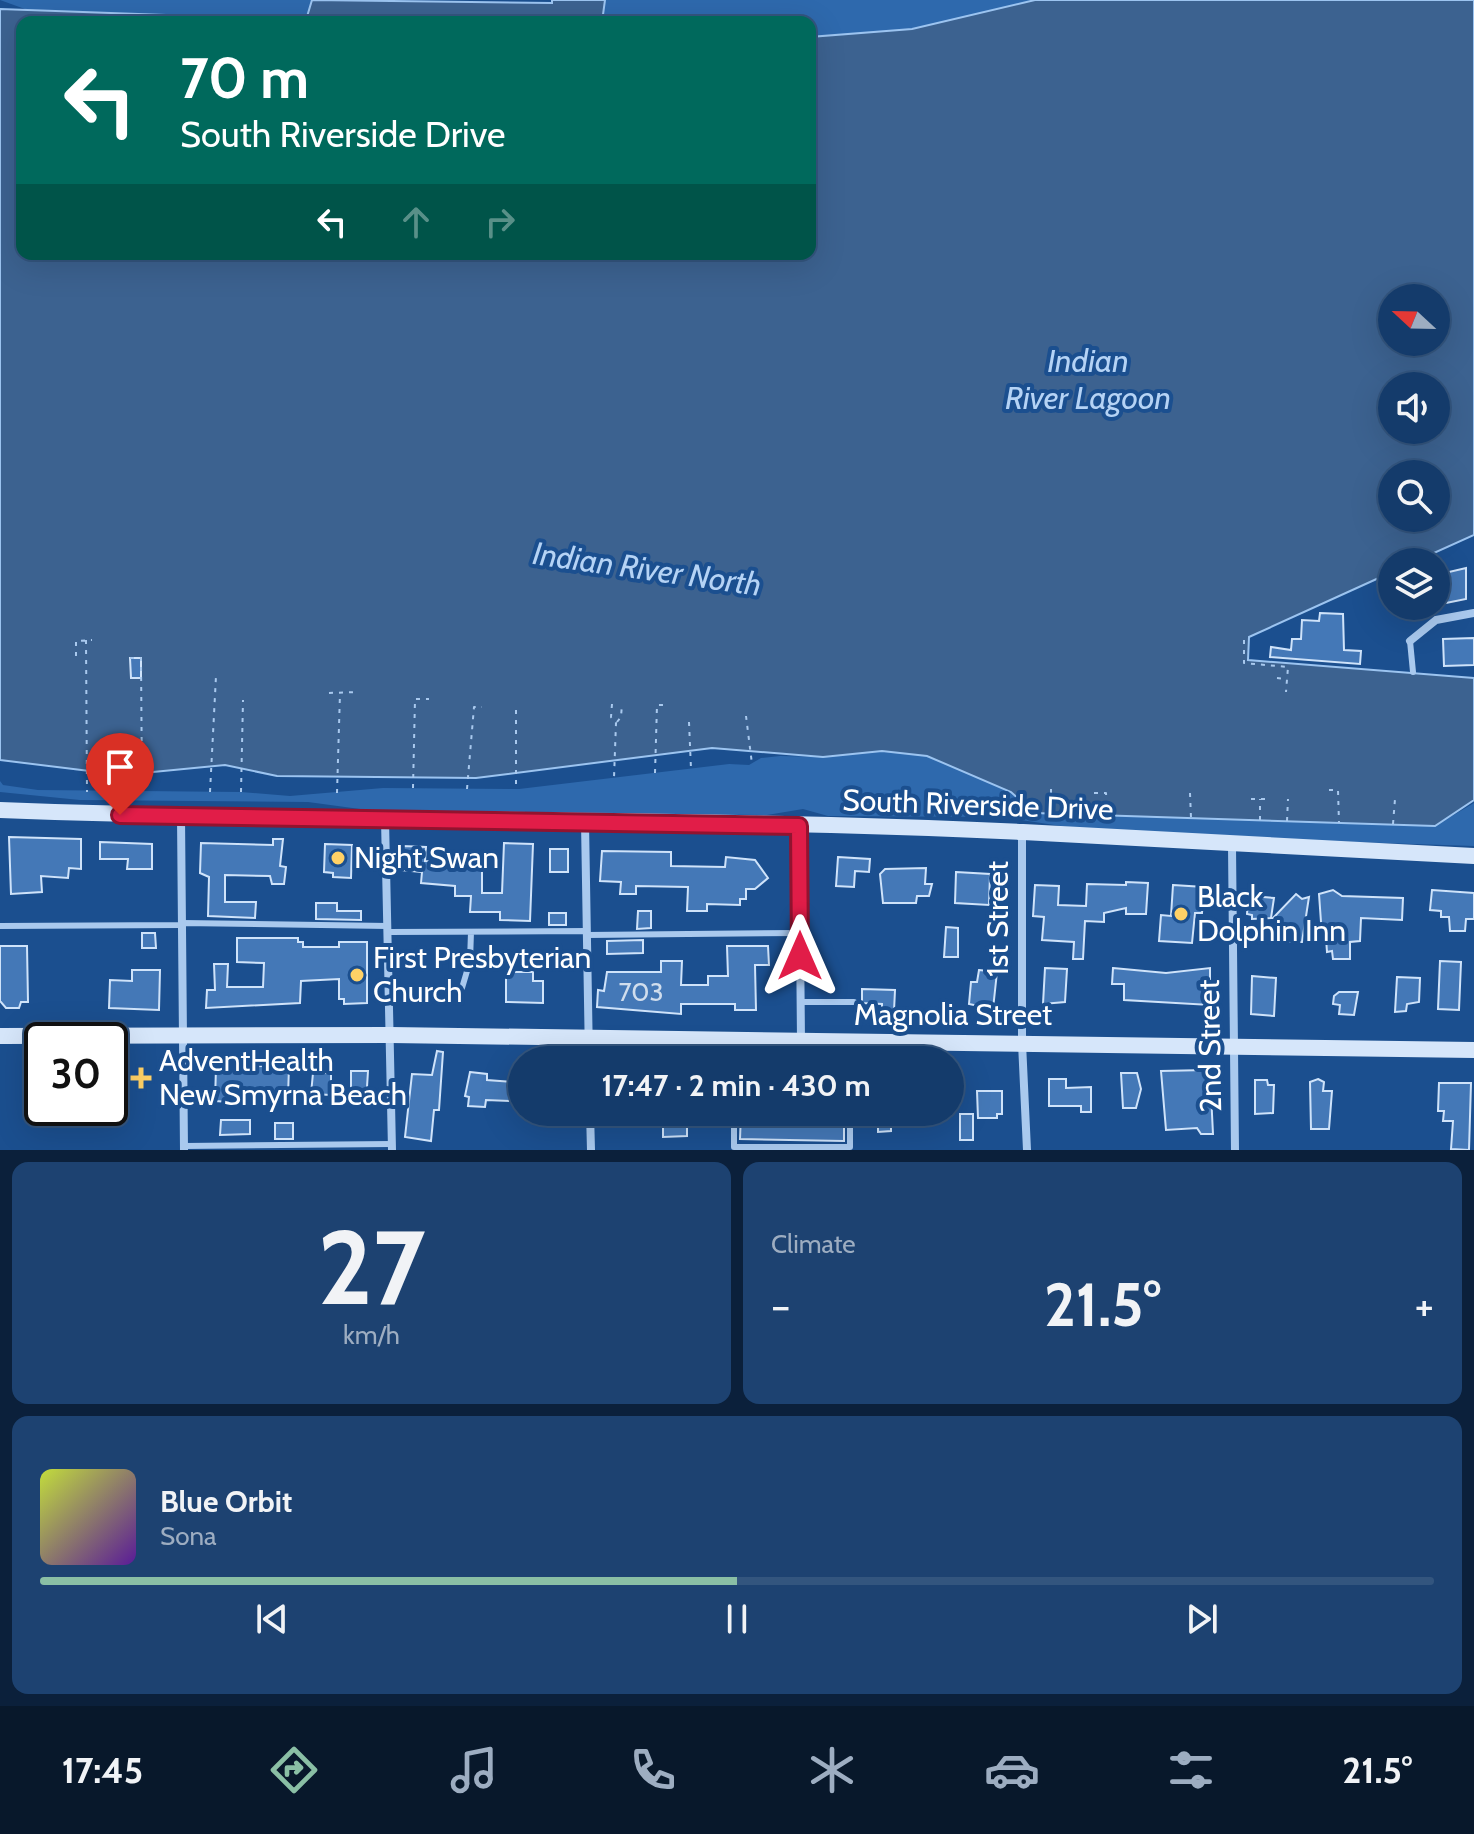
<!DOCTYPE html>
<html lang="en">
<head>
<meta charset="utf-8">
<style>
	:root { --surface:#143b6b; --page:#1d4271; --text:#f1f3f6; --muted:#9dadc1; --line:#33557e; --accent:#8abfa5 }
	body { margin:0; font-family:Cabin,sans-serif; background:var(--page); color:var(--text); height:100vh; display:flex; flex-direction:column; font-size:30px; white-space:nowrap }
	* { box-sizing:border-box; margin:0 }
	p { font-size:26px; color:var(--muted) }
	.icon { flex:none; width:44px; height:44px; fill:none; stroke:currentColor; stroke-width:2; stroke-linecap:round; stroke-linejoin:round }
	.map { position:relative; height:1150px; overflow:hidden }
	.details { display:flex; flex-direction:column; gap:12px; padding:12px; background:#0b203b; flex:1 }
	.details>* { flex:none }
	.hud { position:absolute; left:16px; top:16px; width:800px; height:244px; border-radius:16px; box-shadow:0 8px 32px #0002,0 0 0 2px var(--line); background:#00695c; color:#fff; overflow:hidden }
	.needle { width:52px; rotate:292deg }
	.buttons { position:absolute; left:1378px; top:284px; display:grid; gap:16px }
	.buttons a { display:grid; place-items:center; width:72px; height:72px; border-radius:50%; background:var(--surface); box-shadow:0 8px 32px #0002,0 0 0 2px var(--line); font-size:40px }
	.speed { position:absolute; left:24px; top:1022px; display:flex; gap:16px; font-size:40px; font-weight:700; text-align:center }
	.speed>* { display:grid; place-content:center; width:104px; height:104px; border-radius:50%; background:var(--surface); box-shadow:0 8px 32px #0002,0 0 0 2px var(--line); line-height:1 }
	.speed .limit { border:4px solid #111; border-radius:12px; background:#fff; color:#111 }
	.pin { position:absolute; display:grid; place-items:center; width:68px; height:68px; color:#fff; margin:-82px -34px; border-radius:50% 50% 50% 0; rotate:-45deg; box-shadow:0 0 8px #0007 }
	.pin .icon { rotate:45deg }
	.me { position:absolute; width:88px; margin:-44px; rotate:0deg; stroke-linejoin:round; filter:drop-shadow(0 0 6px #0008) }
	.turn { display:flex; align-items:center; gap:28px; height:168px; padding:0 32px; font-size:36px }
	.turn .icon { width:104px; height:104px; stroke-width:2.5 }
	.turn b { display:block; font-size:56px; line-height:68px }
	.lanes { display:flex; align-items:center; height:76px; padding:0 32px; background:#0003; justify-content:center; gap:40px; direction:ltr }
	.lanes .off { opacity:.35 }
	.big { font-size:60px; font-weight:700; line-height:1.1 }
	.details .tile { flex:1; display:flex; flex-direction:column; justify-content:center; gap:12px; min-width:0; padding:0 28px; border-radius:16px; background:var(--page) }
	.details .dial { align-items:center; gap:0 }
	.dial b { font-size:104px; line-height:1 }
	.song { display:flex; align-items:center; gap:24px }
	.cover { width:96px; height:96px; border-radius:12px; background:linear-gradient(135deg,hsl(70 70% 55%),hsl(270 70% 35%)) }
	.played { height:8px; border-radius:4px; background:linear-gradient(90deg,var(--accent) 50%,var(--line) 50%) }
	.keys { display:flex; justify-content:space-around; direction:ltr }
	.heat { display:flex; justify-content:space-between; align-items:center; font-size:44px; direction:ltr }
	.details .tiles { flex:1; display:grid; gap:12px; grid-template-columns:1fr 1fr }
	.tile:last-child { grid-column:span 2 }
	.trip { position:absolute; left:508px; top:1046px; width:456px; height:80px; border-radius:40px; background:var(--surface); box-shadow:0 8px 32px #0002,0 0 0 2px var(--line); font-weight:700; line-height:80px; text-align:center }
	.menu { display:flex; height:128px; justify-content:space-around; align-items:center; background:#08182b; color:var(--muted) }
	.menu .icon { width:56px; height:56px }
	.menu .on { color:var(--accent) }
	.menu b { font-size:36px; color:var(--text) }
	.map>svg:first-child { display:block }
</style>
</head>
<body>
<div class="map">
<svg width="1474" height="1150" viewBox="0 0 1474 1150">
	<rect width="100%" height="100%" fill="#1b4f8f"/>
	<path fill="#2e69ad" d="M0 0H327L308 22 36 13Z
		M605 0H1035L911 29 810 37V22H602Z
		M882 751 927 756 1011 792 1034 813 1435 826 1474 803V846L1115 834 1001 817 828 816 803 809 767 815 382 812 308 802 80 800 0 792V781L3 785 38 790 241 792 290 796 383 788 519 789 729 764 749 765 761 758 780 756 823 757Z"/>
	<path fill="#3c6290" stroke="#9cc4f0" stroke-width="2" fill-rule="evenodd" d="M312 0 552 3V0H605L602 22H22V254H810V37L912 29 1035 0H1474V535L1414 562H1392V572L1249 637 1248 660 1474 678V800L1435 826 1034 813 1011 792 927 756 882 751 823 757 712 748 476 778 277 776 225 765 122 775 0 760V9L306 20ZM1392 298H1436V342H1392ZM1392 386H1436V430H1392ZM1392 474H1436V518H1392Z"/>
	<path fill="#4478b7" stroke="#cfe3fa" stroke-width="2" d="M1466 568V599L1436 605V575Z
		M1320 613 1343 614 1344 650 1361 651 1360 664 1270 657 1271 647 1291 650 1292 639H1301L1302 620 1319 621Z
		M1474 638V665L1444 666 1443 639Z
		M130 658H141V678H131Z
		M9 837 81 839V869L69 868 68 878 41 876 42 892 11 894Z
		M273 839H283L280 866 286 867 284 884H272L270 876 225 875V902H256L255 918 208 916 209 877 200 873 201 843 273 845Z
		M100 842 152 844V869H127L128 859H100Z
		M504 843 533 844 530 921 500 920V912H470L471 896H455V886L421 883 422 872 401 870 403 846 426 847 425 861 482 862V893H502Z
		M325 844 352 845 351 878 333 877V873L324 872Z
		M550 849H568V872H550Z
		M602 851 671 852V866L725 867 726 857 755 860 768 878 755 889H746V899H740V905L707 904V911H687L688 887 636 886V894H620L621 882 600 881Z
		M838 857 870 859 869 872 855 871 854 887 836 886Z
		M926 868 925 884H932L929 896H917L916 903H883L880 874 885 869Z
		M956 872 990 874 989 905 955 903Z
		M1126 882 1148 883 1146 914H1126V908L1104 913V922L1085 921 1083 959H1073L1074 942 1042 940 1044 917 1033 916 1035 885 1059 886 1058 905 1086 906 1087 884 1126 885Z
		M1173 885 1204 887 1202 913H1195L1192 943 1159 941 1161 915 1171 916Z
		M1333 890 1342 896 1403 898 1402 920 1361 918 1360 941 1350 942V959H1333L1332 951 1327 952 1326 938 1322 936 1319 894Z
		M1432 890 1474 893V919H1466L1465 931H1450L1449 917H1441V911L1430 910Z
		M1296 894 1302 899 1309 897 1302 942H1280L1282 918H1273Z
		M1252 896 1274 898 1271 918 1252 919V915L1247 914 1248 901H1252Z
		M316 903H337V911H361V920L316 919Z
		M638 911H651V928L637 929Z
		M549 913H566V925H549Z
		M946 927 958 928V957H944Z
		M142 933H155L156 948H142Z
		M237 938H298V942H303V947H339V942H367V1003L344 1004V999H339V979L301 981 300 1003 206 1008 207 990H215L214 964H228L227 987H263L264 963 237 962Z
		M643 940V953L607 954V941Z
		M0 946H27L28 1002H21L19 1008H6L0 1001Z
		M727 946H768L769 965H755L756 1010H735V1004H681V1014L597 1007 598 990 604 991 607 972H661V961H682L681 985H708V976H728Z
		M1440 961 1461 962 1459 1010 1438 1009Z
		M1045 968 1067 969 1065 1002 1043 1004Z
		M1113 968 1166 973 1210 968V1005L1124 1000V984H1112Z
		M132 970H160L159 1010 109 1008 110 980 132 981Z
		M979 970 997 972 993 1009 969 1004 971 982H977Z
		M506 972H533V981H543V1003L506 1002Z
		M1252 976 1276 978 1274 1016 1251 1014Z
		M1397 977 1420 978 1419 1002 1407 1004 1406 1011 1395 1012Z
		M862 989 895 990 894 1011 882 1010V1004L862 1003Z
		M1339 992H1358L1354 1015 1339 1014 1340 1005 1333 1004 1334 996Z
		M437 1051 443 1052 439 1110H434L431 1141 405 1137 412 1074 432 1075Z
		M264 1066H289L288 1097 231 1094 230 1102 215 1101 216 1067Z
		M1206 1070V1075L1210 1074 1213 1134H1201L1197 1128 1166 1130 1161 1071Z
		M351 1071H368L366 1103 351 1102Z
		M470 1072 487 1074V1080L514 1082 512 1101 486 1100 485 1107 468 1106 469 1097 465 1096Z
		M313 1073H331V1095L311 1094Z
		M1121 1073H1137L1141 1089 1136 1108H1123Z
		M1049 1079H1066V1088L1091 1087V1112H1081V1106H1049Z
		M1318 1079 1324 1082 1323 1091H1332L1329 1129H1311L1310 1082Z
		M1255 1080H1267L1268 1085H1274L1273 1113 1255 1114Z
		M1439 1083H1471L1469 1150 1451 1149 1453 1121H1443L1444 1111H1438Z
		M977 1091H1002V1114H997V1118H978Z
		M741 1112H844V1141L740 1139Z
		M878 1112H891V1131L878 1132Z
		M663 1113H677V1123L687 1122V1136L663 1137Z
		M960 1114H973V1140H960Z
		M221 1120H250V1134L220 1135Z
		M275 1123H293V1139H275Z"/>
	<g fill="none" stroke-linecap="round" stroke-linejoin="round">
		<path stroke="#a9c9ee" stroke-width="2" stroke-dasharray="4 6" stroke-linecap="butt" d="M86 640 87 792
			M1244 640V663L1288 667 1286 692
			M76 656V641L92 640
			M130 658H141L142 792
			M1277 678 1287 679
			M329 693 357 692
			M612 704 611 717 616 723 614 778
			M516 710V789
			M746 716 752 764
			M617 722 621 717 622 704
			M689 722 691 769
			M655 773 657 705H663
			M413 788 415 699H429
			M467 789 474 707H482
			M1329 790H1338L1339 823
			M210 792 216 676
			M241 792 243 700
			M337 793 340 693
			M1094 793H1106L1107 815
			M1190 793 1191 818
			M1251 799H1268
			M1051 813V786
			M1260 820V799
			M1287 821 1288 799
			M1393 824 1395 799"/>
		<path stroke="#a9c9ee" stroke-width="6" d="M1410 641 1413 672
			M182 923 388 926
			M0 926 182 925
			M388 932 587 931
			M587 935 800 933
			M458 989 462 988 470 961 471 932
			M800 1002H854
			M734 1060 735 1041
			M850 1060 851 1044
			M734 1112V1147H850V1112
			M184 1146 392 1144"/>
		<path stroke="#a9c9ee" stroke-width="8" d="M1410 641 1436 620 1474 613
			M181 817 184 1150
			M385 819 392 1150
			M585 822 589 1060
			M799 826 801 1041
			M1022 832V1043L1027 1150
			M1232 846 1235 1150
			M590 1112 591 1150"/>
		<path stroke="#d6e6fa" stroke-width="16" d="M0 810C341 823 682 816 1023 832 1173 839 1323 849 1474 856
			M0 1036 391 1035 1474 1050"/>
	</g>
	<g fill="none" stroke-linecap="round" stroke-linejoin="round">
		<g stroke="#92132f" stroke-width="20">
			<path id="route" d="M120 815 799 826 800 956"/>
		</g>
		<use href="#route" stroke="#e11d48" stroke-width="14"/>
	</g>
	<g fill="#ffd166" stroke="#1b4f8f" stroke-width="3">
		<circle cx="338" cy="858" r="8"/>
		<circle cx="1181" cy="914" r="8"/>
		<circle cx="357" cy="975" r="8"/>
		<path d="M137 1066h8v8h8v8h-8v8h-8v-8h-8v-8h8z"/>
	</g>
	<g text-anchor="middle" stroke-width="8" stroke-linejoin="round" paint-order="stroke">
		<g font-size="26" fill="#d0dded">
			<text x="641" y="1001">703</text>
		</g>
		<g font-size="30" fill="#fff" stroke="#1b4f8f">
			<text transform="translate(978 805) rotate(2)" y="10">South Riverside Drive</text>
			<text transform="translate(998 919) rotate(-90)" y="10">1st Street</text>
			<text x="953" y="1025">Magnolia Street</text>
			<text transform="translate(1210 1046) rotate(-91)" y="10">2nd Street</text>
		</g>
		<g font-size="30" fill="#fff" stroke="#1b4f8f" text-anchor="start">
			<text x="354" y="868">Night Swan</text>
			<text x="1197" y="907">Black<tspan x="1197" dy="34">Dolphin Inn</tspan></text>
			<text x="373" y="968">First Presbyterian<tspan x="373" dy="34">Church</tspan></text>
			<text x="159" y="1071">AdventHealth<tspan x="159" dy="34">New Smyrna Beach</tspan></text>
		</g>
		<g font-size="32" font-style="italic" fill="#b5d3f5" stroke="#1b4f8f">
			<text x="1088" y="372">Indian<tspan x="1088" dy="37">River Lagoon</tspan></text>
			<text transform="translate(647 569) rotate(8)" y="11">Indian River North</text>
		</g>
	</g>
</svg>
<div class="buttons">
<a><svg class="needle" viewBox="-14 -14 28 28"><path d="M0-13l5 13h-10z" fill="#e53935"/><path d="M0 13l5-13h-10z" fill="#9dadc1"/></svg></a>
<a><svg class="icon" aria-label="sound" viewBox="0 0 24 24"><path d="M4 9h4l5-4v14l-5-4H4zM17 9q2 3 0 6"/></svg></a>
<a><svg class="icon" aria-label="search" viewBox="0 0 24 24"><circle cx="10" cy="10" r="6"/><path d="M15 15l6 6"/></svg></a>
<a><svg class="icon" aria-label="layers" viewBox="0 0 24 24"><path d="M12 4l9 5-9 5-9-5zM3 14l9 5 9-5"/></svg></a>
</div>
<div class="speed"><div class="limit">30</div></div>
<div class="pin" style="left:120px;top:815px;background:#d93025"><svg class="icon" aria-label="arrive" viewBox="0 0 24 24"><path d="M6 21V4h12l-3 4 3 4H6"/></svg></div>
<svg class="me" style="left:800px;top:956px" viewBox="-20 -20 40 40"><path d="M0-17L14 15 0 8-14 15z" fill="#e11d48" stroke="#fff" stroke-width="4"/></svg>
<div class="trip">17:47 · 2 min · 430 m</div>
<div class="hud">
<div class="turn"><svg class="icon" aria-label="left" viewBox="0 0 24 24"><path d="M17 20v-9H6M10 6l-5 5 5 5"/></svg><div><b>70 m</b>South Riverside Drive</div></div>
<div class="lanes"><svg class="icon" aria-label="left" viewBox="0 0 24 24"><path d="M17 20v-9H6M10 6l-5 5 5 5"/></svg><svg class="icon off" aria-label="ahead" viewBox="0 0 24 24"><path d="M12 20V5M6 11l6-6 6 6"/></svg><svg class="icon off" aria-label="right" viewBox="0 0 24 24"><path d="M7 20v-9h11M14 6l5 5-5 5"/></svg></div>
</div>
</div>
<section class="details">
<div class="tiles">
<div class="tile dial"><b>27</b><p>km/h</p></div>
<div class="tile"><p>Climate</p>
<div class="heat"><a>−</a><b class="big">21.5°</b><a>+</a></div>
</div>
<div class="tile">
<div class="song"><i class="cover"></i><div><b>Blue Orbit</b><p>Sona</p></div></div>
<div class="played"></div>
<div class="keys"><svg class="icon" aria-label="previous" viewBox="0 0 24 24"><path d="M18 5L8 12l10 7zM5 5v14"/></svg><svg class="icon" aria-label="pause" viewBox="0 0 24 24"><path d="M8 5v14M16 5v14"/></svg><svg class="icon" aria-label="next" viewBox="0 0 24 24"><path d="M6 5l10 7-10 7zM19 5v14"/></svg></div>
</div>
</div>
</section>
<nav class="menu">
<b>17:45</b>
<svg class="icon on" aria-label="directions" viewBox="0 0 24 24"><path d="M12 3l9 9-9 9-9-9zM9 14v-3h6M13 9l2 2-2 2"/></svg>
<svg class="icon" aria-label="music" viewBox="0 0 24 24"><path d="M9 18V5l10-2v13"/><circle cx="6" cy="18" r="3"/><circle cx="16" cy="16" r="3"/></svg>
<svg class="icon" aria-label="phone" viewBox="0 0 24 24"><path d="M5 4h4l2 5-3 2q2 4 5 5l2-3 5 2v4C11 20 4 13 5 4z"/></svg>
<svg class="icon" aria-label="climate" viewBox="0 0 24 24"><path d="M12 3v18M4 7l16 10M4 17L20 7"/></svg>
<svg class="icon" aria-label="car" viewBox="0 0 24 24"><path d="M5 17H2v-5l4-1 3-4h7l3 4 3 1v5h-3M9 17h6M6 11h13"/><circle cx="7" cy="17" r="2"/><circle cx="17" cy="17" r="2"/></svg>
<svg class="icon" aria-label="filters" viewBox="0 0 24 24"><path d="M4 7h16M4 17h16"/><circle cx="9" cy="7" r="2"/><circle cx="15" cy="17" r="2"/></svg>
<b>21.5°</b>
</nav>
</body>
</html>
